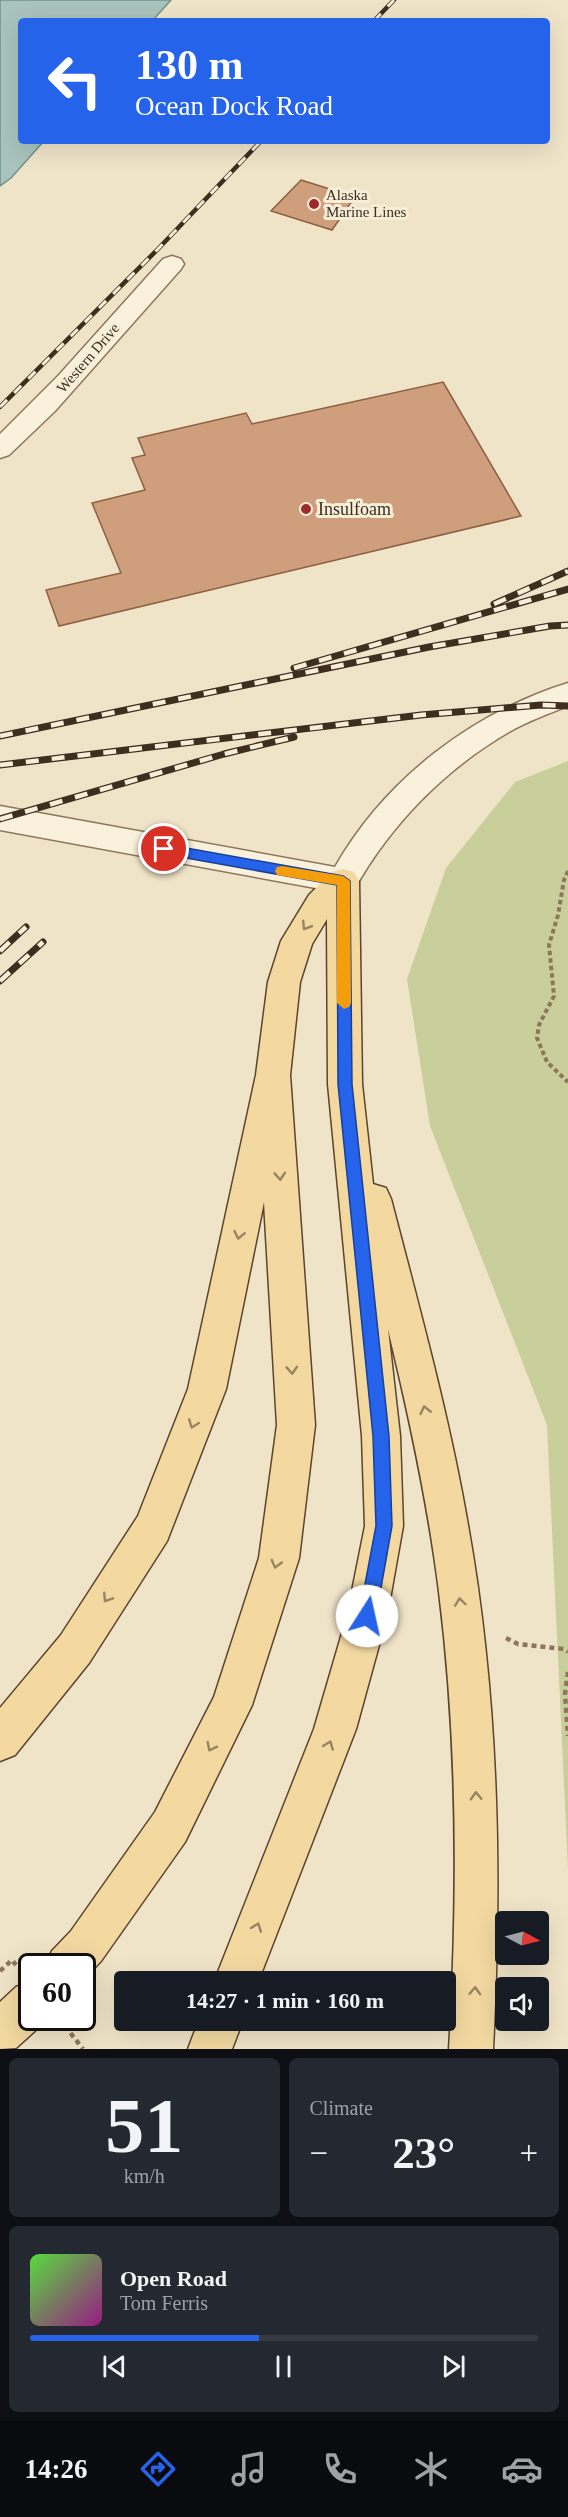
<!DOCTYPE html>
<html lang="en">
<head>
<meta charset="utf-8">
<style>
	:root { --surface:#171b24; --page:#242831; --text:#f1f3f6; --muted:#9ea1a6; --line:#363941; --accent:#2563eb }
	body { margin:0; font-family:Georgia,serif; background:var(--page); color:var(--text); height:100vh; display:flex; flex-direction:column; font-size:22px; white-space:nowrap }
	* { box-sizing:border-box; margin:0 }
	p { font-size:20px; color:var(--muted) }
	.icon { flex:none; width:33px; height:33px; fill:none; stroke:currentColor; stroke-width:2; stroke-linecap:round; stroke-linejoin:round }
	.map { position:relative; height:2049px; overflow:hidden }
	.side { display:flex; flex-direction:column; gap:9px; padding:9px; background:#0d0f14; flex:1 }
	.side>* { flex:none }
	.banner { position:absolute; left:18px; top:18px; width:532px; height:126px; border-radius:6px; box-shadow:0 6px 24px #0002; background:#2563eb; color:#fff; overflow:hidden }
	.needle { width:39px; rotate:97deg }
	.controls { position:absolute; left:495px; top:1911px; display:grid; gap:12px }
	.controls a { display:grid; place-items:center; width:54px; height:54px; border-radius:6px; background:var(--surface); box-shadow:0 6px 24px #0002; font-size:30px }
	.speed { position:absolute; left:18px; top:1953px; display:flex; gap:12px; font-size:30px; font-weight:700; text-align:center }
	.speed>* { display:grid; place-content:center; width:78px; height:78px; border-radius:50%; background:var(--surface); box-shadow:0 6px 24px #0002; line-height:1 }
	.speed .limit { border:3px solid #111; border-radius:9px; background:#fff; color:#111 }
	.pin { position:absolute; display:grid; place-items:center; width:51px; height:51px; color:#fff; margin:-26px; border:3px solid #fff; border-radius:50%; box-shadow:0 2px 6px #0007 }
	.me { position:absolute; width:66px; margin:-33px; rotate:10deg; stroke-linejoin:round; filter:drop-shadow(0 0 4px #0008) }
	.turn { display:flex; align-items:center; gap:21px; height:126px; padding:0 18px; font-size:27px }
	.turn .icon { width:78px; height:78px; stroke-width:2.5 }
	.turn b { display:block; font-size:42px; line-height:51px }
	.big { font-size:45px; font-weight:800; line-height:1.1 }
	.side .card { flex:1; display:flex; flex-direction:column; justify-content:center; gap:9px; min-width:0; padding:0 21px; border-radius:9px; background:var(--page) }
	.side .dial { align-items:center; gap:0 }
	.dial b { font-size:78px; line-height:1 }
	.song { display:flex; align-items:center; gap:18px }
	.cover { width:72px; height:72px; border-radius:9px; background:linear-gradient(135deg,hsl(110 70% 55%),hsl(310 70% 35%)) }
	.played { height:6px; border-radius:3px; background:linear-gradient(90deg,var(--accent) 45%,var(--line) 45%) }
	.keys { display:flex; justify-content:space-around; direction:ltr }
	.heat { display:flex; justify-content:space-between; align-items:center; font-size:33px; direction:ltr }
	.side .tiles { flex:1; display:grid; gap:9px; grid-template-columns:1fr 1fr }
	.card:last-child { grid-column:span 2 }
	.trip { position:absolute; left:114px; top:1971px; width:342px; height:60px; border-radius:6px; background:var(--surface); box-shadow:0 6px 24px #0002; font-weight:800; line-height:60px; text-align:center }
	.tabs { display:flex; height:96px; justify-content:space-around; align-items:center; background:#090b0e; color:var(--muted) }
	.tabs .icon { width:42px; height:42px }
	.tabs .on { color:var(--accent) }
	.tabs b { font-size:27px; color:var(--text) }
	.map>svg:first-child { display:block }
</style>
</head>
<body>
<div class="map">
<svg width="568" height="2049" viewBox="0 0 568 2049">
	<rect width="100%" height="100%" fill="#f0e4c8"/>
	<path fill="#c9cf9b" d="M568 761V1869L547 1425 430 1126 407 979 446 868 515 782Z"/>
	<path fill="#a9c4bc" stroke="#6f938a" stroke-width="1.5" d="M0 0H171L152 21H21V141H44L11 178 0 186Z"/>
	<path fill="#cf9f7d" stroke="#8d5f41" stroke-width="1.5" d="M301 180 355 197 332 230 271 211Z
		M443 382 521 516 59 626 46 590 121 573 92 503 145 490 132 458 145 455 138 438 246 413 252 424Z"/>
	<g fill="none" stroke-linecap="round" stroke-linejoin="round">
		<g stroke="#8d765c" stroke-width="3">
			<path id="minor" d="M172 256 181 259 184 264 181 269 55 411 9 455 0 458V434L58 376 163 259Z
				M568 683V706C548 714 528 721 509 732 445 769 390 825 354 890L343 893 0 830V806L335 867C385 779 472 713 568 683Z"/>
		</g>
		<g stroke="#5b4430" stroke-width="3">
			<path id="major" d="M343 869 354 872 359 881 362 1084 373 1184 386 1188 391 1199C419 1307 449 1415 468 1525 499 1698 502 1874 493 2049H449C458 1896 458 1744 439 1592 428 1503 409 1416 388 1329L400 1436 403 1526 387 1616 356 1729 258 1982H214L314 1729 347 1616 365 1526 362 1436 328 1084 327 919 312 944 300 982 290 1075 315 1425 299 1558 252 1705 185 1842 101 1961 82 1981V1966H45L52 1951 71 1931 155 1812 214 1697 259 1558 277 1425 264 1202 226 1389 167 1541 89 1663 15 1755 0 1761V1708L61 1635 138 1516 188 1389 256 1075 268 982 281 941 309 895 332 872Z
				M32 1981V2018L48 2019 16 2048 0 2049V2002L16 1987Z
				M199 2020H243L232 2049H188Z"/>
		</g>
		<path stroke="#8d765c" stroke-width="4" stroke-dasharray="4.5 3" stroke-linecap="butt" d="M568 871 564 880 558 915 549 945 554 996 539 1025 537 1038 547 1062 568 1082"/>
		<path stroke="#8d765c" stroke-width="4.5" stroke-dasharray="5 4" stroke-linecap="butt" d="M506 1638 518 1644 564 1649 568 1652
			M568 1672 565 1694 568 1736
			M0 1971 12 1960 16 1965
			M65 2026 83 2049"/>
		<use href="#minor" fill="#faf1dc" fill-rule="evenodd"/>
		<use href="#major" fill="#f3d9a0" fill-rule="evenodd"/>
		<g stroke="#3d2e20" stroke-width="4.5">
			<path id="rail-far1" d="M374 21 394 0
				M0 407 158 249 261 141"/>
		</g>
		<g stroke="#3d2e20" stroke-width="7">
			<path id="rail" d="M494 604 568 571
				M294 668 568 589
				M0 736 429 647 550 626 568 625
				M0 765 421 715 541 705 568 706
				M0 819 224 754 294 737
				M0 951 26 927
				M0 981 43 942"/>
		</g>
		<use href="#rail-far1" stroke="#f7eed8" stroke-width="3" stroke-dasharray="10" stroke-linecap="butt"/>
		<use href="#rail" stroke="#f7eed8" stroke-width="4.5" stroke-dasharray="13" stroke-linecap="butt"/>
	</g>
	<defs><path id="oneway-chevron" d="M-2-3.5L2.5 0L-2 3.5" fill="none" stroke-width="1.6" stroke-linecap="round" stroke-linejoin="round" transform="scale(1.5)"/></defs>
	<g stroke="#988460">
		<use href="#oneway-chevron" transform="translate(306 926) rotate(122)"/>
		<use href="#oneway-chevron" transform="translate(280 1176) rotate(86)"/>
		<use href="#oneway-chevron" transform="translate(239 1235) rotate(102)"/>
		<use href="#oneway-chevron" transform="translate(292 1370) rotate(86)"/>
		<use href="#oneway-chevron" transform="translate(425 1410) rotate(-103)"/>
		<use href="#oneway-chevron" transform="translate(193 1424) rotate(111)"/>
		<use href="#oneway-chevron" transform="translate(276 1564) rotate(105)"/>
		<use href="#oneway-chevron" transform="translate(107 1598) rotate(123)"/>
		<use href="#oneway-chevron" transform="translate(460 1602) rotate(-98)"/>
		<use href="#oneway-chevron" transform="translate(329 1745) rotate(-69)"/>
		<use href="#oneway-chevron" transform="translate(211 1747) rotate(117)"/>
		<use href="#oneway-chevron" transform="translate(476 1796) rotate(-92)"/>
		<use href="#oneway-chevron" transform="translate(257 1927) rotate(-69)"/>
		<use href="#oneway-chevron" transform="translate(475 1991) rotate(-87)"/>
	</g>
	<path fill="#2563eb" stroke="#184099" stroke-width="1.5" d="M164 844 343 876 350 881 352 1084 389 1436 392 1526 376 1616 373 1622 367 1624 362 1622 359 1616 376 1526 373 1436 338 1084 337 885 164 854 158 849Z"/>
	<path fill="#f59e0b" d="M282 866 343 876 350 881 351 1003 349 1007 344 1009 337 1003V885L277 875 275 871 277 867Z"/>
	<g fill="#9e2a2b" stroke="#f7eed8" stroke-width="2">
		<circle cx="314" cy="204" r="6"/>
		<circle cx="306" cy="509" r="6"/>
	</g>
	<g text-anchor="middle" stroke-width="6" stroke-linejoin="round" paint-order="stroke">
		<g font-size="15" fill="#3d2e20" stroke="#f7eed8" text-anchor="start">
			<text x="326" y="200">Alaska<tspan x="326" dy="17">Marine Lines</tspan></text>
		</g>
		<g font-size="15" fill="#3d2e20" stroke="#f7eed8">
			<text transform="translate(88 358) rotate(-49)" y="5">Western Drive</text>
		</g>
		<g font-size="18" fill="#3d2e20" stroke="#f7eed8" text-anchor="start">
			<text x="318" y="515">Insulfoam</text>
		</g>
	</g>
</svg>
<div class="controls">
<a><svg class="needle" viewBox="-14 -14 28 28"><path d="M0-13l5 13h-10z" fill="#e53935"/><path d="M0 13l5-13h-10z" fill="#9ea1a6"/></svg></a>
<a><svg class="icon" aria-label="sound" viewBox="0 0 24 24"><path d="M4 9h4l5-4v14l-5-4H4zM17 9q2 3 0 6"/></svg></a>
</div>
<div class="speed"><div class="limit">60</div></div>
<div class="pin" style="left:164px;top:849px;background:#d93025"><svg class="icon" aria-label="arrive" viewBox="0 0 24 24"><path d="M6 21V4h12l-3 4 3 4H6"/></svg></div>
<svg class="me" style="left:367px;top:1616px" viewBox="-20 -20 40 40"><circle r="19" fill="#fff"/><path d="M0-13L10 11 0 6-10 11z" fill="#2563eb"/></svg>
<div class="trip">14:27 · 1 min · 160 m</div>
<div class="banner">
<div class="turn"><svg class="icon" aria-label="left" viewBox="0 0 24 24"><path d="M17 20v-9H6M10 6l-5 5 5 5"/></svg><div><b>130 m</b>Ocean Dock Road</div></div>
</div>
</div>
<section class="side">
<div class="tiles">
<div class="card dial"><b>51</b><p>km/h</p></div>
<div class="card"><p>Climate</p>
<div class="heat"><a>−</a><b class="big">23°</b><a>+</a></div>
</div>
<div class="card">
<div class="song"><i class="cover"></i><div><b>Open Road</b><p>Tom Ferris</p></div></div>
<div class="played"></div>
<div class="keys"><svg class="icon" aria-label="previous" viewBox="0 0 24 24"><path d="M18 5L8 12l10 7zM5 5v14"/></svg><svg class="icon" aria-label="pause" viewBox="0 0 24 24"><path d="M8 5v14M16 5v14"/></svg><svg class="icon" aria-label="next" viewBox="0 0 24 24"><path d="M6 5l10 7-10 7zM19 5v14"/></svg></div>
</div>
</div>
</section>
<nav class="tabs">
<b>14:26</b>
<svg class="icon on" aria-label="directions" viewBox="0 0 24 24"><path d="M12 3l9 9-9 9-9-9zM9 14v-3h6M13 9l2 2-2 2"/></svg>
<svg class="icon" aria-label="music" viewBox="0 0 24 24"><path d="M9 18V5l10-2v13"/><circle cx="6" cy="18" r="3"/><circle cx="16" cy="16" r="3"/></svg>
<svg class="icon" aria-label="phone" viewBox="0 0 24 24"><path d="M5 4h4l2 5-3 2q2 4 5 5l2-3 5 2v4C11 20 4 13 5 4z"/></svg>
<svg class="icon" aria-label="climate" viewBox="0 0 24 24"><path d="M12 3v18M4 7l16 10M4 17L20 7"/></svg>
<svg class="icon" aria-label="car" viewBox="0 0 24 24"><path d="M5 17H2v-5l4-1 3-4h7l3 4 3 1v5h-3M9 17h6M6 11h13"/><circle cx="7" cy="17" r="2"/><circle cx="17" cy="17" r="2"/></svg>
</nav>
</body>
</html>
